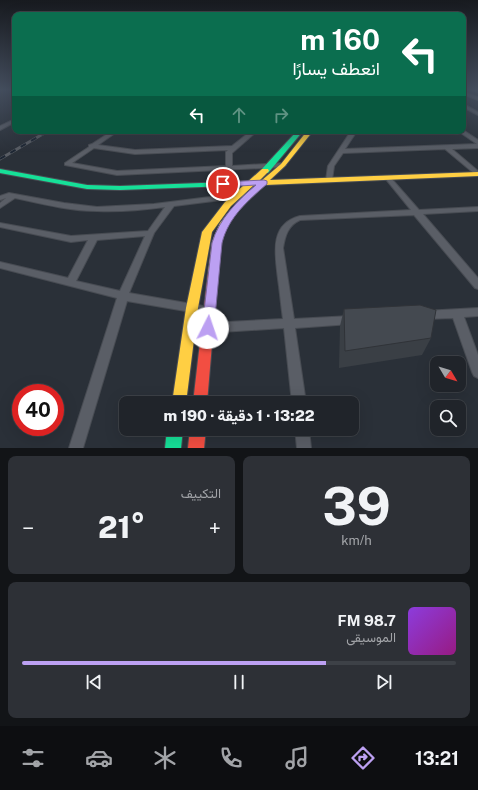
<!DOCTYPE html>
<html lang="ar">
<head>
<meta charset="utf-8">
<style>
	:root { --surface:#20242a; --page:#2d3036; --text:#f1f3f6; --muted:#a2a4a8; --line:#3d4147; --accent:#bca0f2 }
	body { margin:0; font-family:"Public Sans",Vazirmatn,sans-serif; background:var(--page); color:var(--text); direction:rtl; height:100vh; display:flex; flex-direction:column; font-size:15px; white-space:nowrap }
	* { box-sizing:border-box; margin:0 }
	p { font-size:13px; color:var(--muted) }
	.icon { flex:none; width:22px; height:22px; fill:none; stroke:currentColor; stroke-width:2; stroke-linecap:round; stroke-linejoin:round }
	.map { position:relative; height:448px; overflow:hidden; direction:ltr }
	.details { display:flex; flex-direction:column; gap:8px; padding:8px; background:#121417; flex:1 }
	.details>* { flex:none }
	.top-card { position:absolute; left:12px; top:12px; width:454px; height:122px; border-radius:8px; box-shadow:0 4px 16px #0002,0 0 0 1px var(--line); direction:rtl; background:#0b6e4f; color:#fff; overflow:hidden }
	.needle { width:26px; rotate:128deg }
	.buttons { position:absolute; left:430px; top:356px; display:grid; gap:8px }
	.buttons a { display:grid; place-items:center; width:36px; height:36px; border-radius:8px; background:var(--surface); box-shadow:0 4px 16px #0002,0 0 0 1px var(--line); font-size:20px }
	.speed { position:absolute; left:12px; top:384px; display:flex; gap:8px; font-size:20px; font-weight:700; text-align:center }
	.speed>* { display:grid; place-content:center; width:52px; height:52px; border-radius:50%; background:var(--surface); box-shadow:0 4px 16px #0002,0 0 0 1px var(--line); line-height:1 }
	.speed .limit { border:6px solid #d22; background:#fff; color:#111 }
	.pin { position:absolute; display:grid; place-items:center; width:34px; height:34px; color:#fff; margin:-17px; border:2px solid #fff; border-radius:50%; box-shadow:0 1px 4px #0007 }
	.me { position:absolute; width:44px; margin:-22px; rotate:4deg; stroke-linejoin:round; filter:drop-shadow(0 0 3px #0008) }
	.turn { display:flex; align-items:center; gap:14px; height:84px; padding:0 20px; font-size:18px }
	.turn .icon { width:52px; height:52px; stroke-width:2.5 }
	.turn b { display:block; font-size:28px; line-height:34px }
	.lanes { display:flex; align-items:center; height:38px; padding:0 20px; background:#0003; justify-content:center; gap:20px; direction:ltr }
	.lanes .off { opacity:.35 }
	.big { font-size:30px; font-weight:800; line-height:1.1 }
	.details .tile { flex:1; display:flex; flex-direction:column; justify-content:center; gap:6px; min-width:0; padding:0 14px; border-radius:8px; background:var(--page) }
	.details .dial { align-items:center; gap:0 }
	.dial b { font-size:52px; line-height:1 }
	.song { display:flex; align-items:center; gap:12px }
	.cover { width:48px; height:48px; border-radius:6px; background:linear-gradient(135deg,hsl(270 70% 55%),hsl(310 70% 35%)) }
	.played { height:4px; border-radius:2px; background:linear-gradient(90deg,var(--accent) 70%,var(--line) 70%) }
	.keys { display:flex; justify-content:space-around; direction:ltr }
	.heat { display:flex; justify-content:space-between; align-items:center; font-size:22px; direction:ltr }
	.details .tiles { flex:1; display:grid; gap:8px; grid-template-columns:1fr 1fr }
	.tile:last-child { grid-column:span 2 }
	.trip { position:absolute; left:119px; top:396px; width:240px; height:40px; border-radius:8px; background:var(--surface); box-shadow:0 4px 16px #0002,0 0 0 1px var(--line); font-weight:800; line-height:40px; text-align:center; direction:rtl }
	.tab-bar { display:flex; height:64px; justify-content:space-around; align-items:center; background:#0d0e11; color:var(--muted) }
	.tab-bar .icon { width:28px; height:28px }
	.tab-bar .on { color:var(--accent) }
	.tab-bar b { font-size:18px; color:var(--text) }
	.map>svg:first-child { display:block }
</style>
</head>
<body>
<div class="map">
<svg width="478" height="448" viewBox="0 0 478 448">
	<rect width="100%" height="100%" fill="#2a3038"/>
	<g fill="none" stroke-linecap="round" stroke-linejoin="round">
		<g stroke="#484c53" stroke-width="2">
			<path id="street" d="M471 89 478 90V92L472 90Z
				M463 92 478 97V100L463 94Z
				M463 104 478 112V115L463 107Z
				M15 119V122L0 130V126Z
				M463 130 478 140V148L452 149 478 171V176L476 175 445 149 343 153 334 166 332 180 329 182 326 180 328 166 351 131H357L345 149 477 144 458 131Z
				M112 131H118L98 145 135 150 232 146 251 131H257L232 153V166L283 163 286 165 283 167 117 175 65 165V163L89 147V145L92 144ZM94 148 135 154 228 150 226 152V166L117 171 72 163Z
				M388 176 390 177 419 210 478 207V211L423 214 478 278V289L475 288 414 215 300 220C288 225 285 236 283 248L294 319 351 316 355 317 356 320 355 323 351 324 295 328 306 403H292L284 328 190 334 186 332 184 329 186 326 190 324 283 319C281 306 280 292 278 279 275 254 269 224 300 216L411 210 385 178Z
				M250 192 254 194 253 196 174 206 154 233 129 293 209 307 213 308 214 311 213 314 209 315 127 301 83 448H69L117 298 0 268V262L68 278 88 240 71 242 0 227V223L71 236 148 231 165 207C143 210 120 212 97 211 70 211 42 204 15 198L0 208V203L6 198 0 200V196L9 193 64 203 97 207 154 204ZM145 236 120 291 76 281 97 240Z
				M478 308V316L464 317 478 355V378L474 376 472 372 453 318 424 319 420 318 419 315 420 312 424 311Z
				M295 429H309L311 448H297Z"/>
		</g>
		<g stroke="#484c53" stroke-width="2">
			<path id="fast" d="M297 131H303L268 173H262V169Z
				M0 169 87 185 120 186 257 181 261 183 257 185 120 190 87 189 0 173Z
				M167 429H183L181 448H165Z"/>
		</g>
		<g stroke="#484c53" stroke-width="2">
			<path id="slow" d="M307 131H313L285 166 270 180 478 172V176L265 185C255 194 234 213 228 224 220 238 220 257 218 273L217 276H209L208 273 212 243 220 223 256 185H254L231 206 212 232 198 308 186 403H172L186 308 202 232 225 202 262 169H268L269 171 259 181H261L281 164Z"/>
		</g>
		<g stroke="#484c53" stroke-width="2">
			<path id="jam" d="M213 269 217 270 218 273 207 403H193L208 273 209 270Z
				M190 429H206L204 448H188Z"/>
		</g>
		<use href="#street" fill="#5a5e66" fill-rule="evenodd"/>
		<use href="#fast" fill="#16e098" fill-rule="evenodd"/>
		<use href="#slow" fill="#ffcf43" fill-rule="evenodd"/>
		<use href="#jam" fill="#f24e42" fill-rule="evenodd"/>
		<g stroke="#595d64" stroke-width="3">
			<path id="rail" d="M0 159 48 131"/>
		</g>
		<use href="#rail" stroke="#1d2633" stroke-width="2" stroke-dasharray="6" stroke-linecap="butt"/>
	</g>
	<path fill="#3a3f45" d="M344 309 431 338 422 355 339 368 340 326Z"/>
	<path fill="#444950" stroke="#303338" d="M420 305 436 310 431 338 345 351 344 309Z"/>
	<linearGradient id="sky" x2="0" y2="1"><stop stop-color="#171a1f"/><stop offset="0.59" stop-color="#444e5e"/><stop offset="1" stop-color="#444e5e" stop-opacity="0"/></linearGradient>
	<rect width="478" height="152" fill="url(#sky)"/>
	<path fill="#bca0f2" stroke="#7a689d" d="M264 180 267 181V184C248 200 228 218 222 243L214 328 212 332 208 333 204 332 202 328 212 243C219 219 237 201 256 185L223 187 219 184 223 182Z"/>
</svg>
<div class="buttons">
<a><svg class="needle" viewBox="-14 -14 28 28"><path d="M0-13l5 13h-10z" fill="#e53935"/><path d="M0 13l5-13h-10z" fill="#a2a4a8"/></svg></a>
<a><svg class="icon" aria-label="search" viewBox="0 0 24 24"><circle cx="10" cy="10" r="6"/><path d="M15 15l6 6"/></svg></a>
</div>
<div class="speed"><div class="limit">40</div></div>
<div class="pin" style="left:223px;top:184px;background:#d93025"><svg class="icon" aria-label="arrive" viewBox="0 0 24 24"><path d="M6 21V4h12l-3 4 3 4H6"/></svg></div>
<svg class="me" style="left:208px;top:328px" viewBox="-20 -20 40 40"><circle r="19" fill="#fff"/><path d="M0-13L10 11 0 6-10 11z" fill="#bca0f2"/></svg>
<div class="trip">13:22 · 1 دقيقة · 190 m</div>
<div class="top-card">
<div class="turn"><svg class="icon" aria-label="left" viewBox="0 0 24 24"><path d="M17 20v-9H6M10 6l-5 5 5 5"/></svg><div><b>160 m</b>انعطف يسارًا</div></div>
<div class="lanes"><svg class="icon" aria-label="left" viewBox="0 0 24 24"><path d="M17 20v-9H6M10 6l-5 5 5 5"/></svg><svg class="icon off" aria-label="ahead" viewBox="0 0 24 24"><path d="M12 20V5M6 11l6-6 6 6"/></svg><svg class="icon off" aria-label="right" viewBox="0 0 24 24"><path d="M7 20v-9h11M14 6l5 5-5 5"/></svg></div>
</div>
</div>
<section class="details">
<div class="tiles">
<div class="tile dial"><b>39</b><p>km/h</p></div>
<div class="tile"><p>التكييف</p>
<div class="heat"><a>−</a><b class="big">21°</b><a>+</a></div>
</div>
<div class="tile">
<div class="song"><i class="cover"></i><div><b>98.7 FM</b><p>الموسيقى</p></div></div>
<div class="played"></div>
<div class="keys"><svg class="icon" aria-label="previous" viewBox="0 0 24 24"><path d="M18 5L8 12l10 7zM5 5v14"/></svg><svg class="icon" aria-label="pause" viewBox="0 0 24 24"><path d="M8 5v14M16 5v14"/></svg><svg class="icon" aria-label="next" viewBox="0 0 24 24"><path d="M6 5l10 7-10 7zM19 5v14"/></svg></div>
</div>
</div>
</section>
<nav class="tab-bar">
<b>13:21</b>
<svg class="icon on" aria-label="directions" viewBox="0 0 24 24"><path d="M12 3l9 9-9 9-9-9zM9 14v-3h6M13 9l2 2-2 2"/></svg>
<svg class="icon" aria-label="music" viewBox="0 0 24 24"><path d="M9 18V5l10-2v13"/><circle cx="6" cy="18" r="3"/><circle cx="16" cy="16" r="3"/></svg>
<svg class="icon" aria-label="phone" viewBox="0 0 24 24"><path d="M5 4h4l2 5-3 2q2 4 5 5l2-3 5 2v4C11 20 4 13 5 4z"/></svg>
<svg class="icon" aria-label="climate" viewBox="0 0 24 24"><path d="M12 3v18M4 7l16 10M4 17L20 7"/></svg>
<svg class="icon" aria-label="car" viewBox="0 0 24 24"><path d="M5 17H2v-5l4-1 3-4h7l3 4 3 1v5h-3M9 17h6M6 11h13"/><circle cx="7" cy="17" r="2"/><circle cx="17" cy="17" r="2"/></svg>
<svg class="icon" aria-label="filters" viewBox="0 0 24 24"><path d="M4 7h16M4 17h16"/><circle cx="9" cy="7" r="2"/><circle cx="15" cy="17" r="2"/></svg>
</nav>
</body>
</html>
